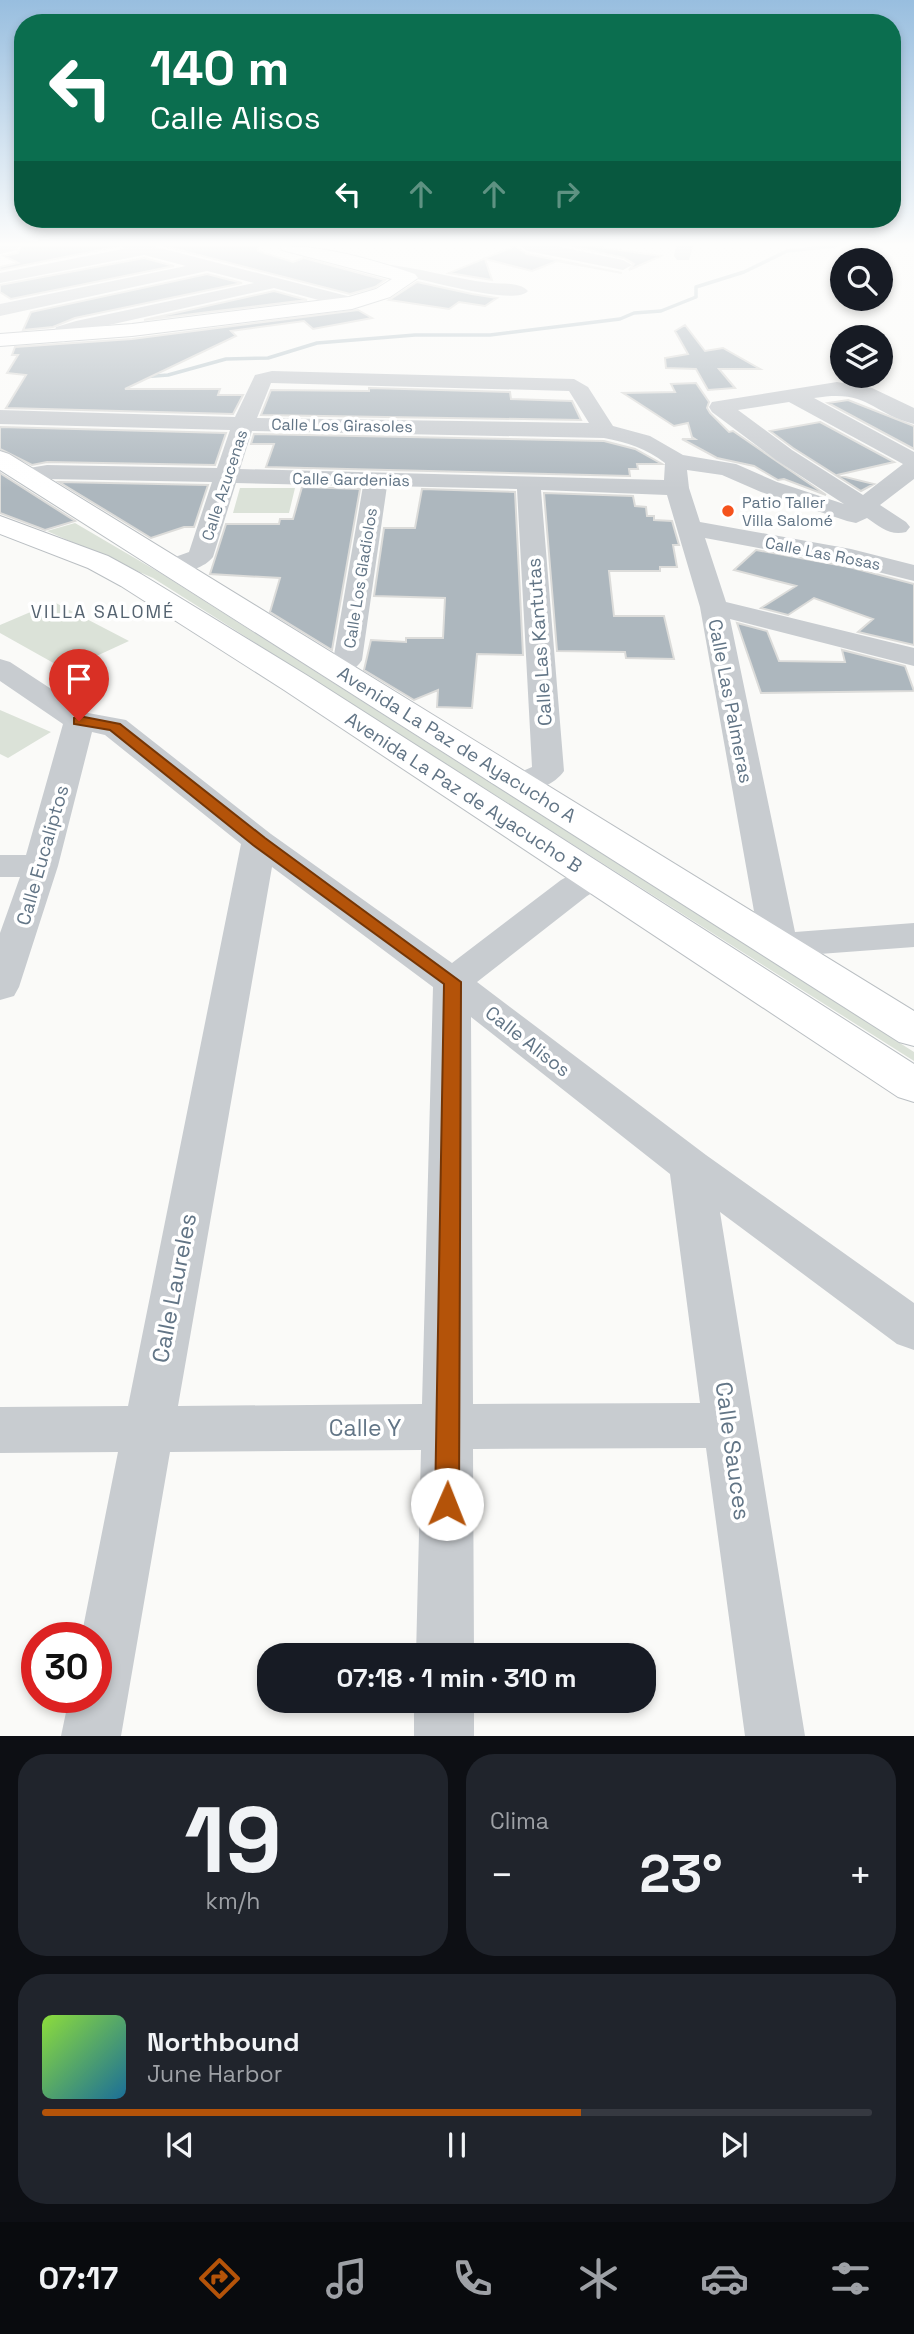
<!DOCTYPE html>
<html lang="es">
<head>
<meta charset="utf-8">
<style>
	:root { --surface:#171b24; --page:#20242c; --text:#f1f3f6; --muted:#9ea1a6; --line:#363941; --accent:#b45309 }
	body { margin:0; font-family:"Space Grotesk",sans-serif; background:var(--page); color:var(--text); height:100vh; display:flex; flex-direction:column; font-size:26px; white-space:nowrap }
	* { box-sizing:border-box; margin:0 }
	p { font-size:23px; color:var(--muted) }
	.icon { flex:none; width:38px; height:38px; fill:none; stroke:currentColor; stroke-width:2; stroke-linecap:round; stroke-linejoin:round }
	.map { position:relative; height:1736px; overflow:hidden }
	.sheet { display:flex; flex-direction:column; gap:18px; padding:18px; background:#0d0f14; flex:1 }
	.sheet>* { flex:none }
	.banner { position:absolute; left:14px; top:14px; width:887px; height:214px; border-radius:28px; box-shadow:0 4px 10px #0003; background:#0b6e4f; color:#fff; overflow:hidden }
	.controls { position:absolute; left:830px; top:248px; display:grid; gap:14px }
	.controls a { display:grid; place-items:center; width:63px; height:63px; border-radius:50%; background:var(--surface); box-shadow:0 4px 10px #0003; font-size:35px }
	.speed { position:absolute; left:21px; top:1622px; display:flex; gap:14px; font-size:35px; font-weight:700; text-align:center }
	.speed>* { display:grid; place-content:center; width:91px; height:91px; border-radius:50%; background:var(--surface); box-shadow:0 4px 10px #0003; line-height:1 }
	.speed .limit { border:10px solid #d22; background:#fff; color:#111 }
	.pin { position:absolute; display:grid; place-items:center; width:60px; height:60px; color:#fff; margin:-72px -30px; border-radius:50% 50% 50% 0; rotate:-45deg; box-shadow:0 0 7px #0007 }
	.pin .icon { rotate:45deg }
	.me { position:absolute; width:77px; margin:-38px; rotate:1deg; stroke-linejoin:round; filter:drop-shadow(0 0 5px #0008) }
	.turn { display:flex; align-items:center; gap:24px; height:147px; padding:0 21px; font-size:32px }
	.turn .icon { width:91px; height:91px; stroke-width:2.5 }
	.turn b { display:block; font-size:49px; line-height:60px }
	.lanes { display:flex; align-items:center; height:66px; padding:0 21px; background:#0003; justify-content:center; gap:35px; direction:ltr }
	.lanes .off { opacity:.35 }
	.big { font-size:52px; font-weight:800; line-height:1.1 }
	.sheet .widget { flex:1; display:flex; flex-direction:column; justify-content:center; gap:10px; min-width:0; padding:0 24px; border-radius:28px; background:var(--page) }
	.sheet .dial { align-items:center; gap:0 }
	.dial b { font-size:91px; line-height:1 }
	.song { display:flex; align-items:center; gap:21px }
	.cover { width:84px; height:84px; border-radius:10px; background:linear-gradient(135deg,hsl(90 70% 55%),hsl(200 70% 35%)) }
	.played { height:7px; border-radius:4px; background:linear-gradient(90deg,var(--accent) 65%,var(--line) 65%) }
	.keys { display:flex; justify-content:space-around; direction:ltr }
	.heat { display:flex; justify-content:space-between; align-items:center; font-size:38px; direction:ltr }
	.sheet .tiles { flex:1; display:grid; gap:18px; grid-template-columns:1fr 1fr }
	.widget:last-child { grid-column:span 2 }
	.trip { position:absolute; left:257px; top:1643px; width:399px; height:70px; border-radius:28px; background:var(--surface); box-shadow:0 4px 10px #0003; font-weight:800; line-height:70px; text-align:center }
	.menu { display:flex; height:112px; justify-content:space-around; align-items:center; background:#090b0e; color:var(--muted) }
	.menu .icon { width:49px; height:49px }
	.menu .on { color:var(--accent) }
	.menu b { font-size:32px; color:var(--text) }
	.map>svg:first-child { display:block }
</style>
</head>
<body>
<div class="map">
<svg width="914" height="1736" viewBox="0 0 914 1736">
	<rect width="100%" height="100%" fill="#fafaf8"/>
	<path fill="#dbe2d8" d="M240 488H295L289 513H233Z
		M75 523 162 574 914 1052V1061L153 578 47 531Z
		M54 602 129 641 66 670 0 633V625Z
		M0 710 51 732 8 758 0 754Z"/>
	<g fill="none" stroke-linecap="round" stroke-linejoin="round">
		<path stroke="#c0ccd1" stroke-width="3.5" d="M142 377 168 375 226 359 268 358 317 343 415 335H490L620 319 634 313 661 311 696 297V287L744 272 787 251 835 246"/>
	</g>
	<path fill="#adb7be" stroke="#dcdcda" stroke-width="2" d="M21 246H120L0 270V267L18 263 4 256 18 253Z
		M164 246H258V251L293 262 304 258 385 280 375 287 350 294Z
		M515 246 527 254 622 273 557 261 532 271 485 259 492 280 449 273Z
		M571 246H592L661 256 629 270 634 264 624 258Z
		M144 258 174 266 11 299 0 292V285Z
		M207 274 242 283 75 318 53 327 23 330 31 312Z
		M417 282 472 294 497 298 485 306 459 302 449 309 389 300Z
		M274 291 307 300 144 320Z
		M358 310 372 318 313 329 304 321 231 331 236 336 125 389H220L218 395H243L233 414 6 408 26 375 7 373 18 355H12L15 347 132 339Z
		M685 325 705 351 723 348 760 369H719L735 388 708 390 696 369 666 368 665 358 688 354 675 331Z
		M696 383 709 402 707 408 710 413 729 432 733 431 826 495 784 479 778 480 754 466 717 458 682 439H695L692 437 688 423 674 426 623 393 675 392 671 384Z
		M369 388 510 392 511 399 572 401 581 420 261 415 271 390 369 391Z
		M848 400 914 426V449L828 403Z
		M820 422 894 462 837 475 874 484 861 491 793 448 770 431Z
		M0 427 226 433 215 465 47 462 32 465 0 449Z
		M254 434 604 441 635 449 662 464H637L638 469H629L630 476 266 467 274 444H251Z
		M0 473 75 521 45 530 0 513Z
		M59 482 208 485 194 527H184L151 538Z
		M302 487 360 489 332 650 270 612 280 578 210 574 226 524H279L280 519H293Z
		M422 489 515 492 523 655 477 654 472 708 437 707 438 690 414 700 364 670 371 640 406 642V638H443L445 598 374 596 384 528H415Z
		M544 493 633 496 635 506 646 507 647 516H654V520L672 521 679 545H673L677 567H660V571H609L614 616H664L674 659 626 658 625 652 557 651Z
		M756 550 849 567 914 584V645L858 632 873 619 814 598 788 615 761 608 796 586 734 570Z
		M737 623 767 631 779 661 845 662 842 650 905 666 914 691 761 693Z"/>
	<g fill="none" stroke-linecap="round" stroke-linejoin="round">
		<g stroke="#babfc3" stroke-width="2">
			<path id="major" d="M280 246C327 246 370 259 415 274L418 278 390 297 352 309 132 336 0 346V334L132 324 349 297 376 289 392 279 282 250Z
				M0 451 9 454 914 1011V1046L899 1042 0 470Z
				M0 516 108 556 141 574 308 676 914 1064V1102L898 1097 284 690 121 586 88 568 0 534Z"/>
		</g>
		<path fill="#c8ccd0" fill-rule="evenodd" d="M0 246H19L17 250 0 254Z
			M122 246H152L359 299 361 303 352 309 274 288 87 330 73 334 70 340 63 342 53 336 56 327 76 321 254 283 207 271 0 316V304L186 266 144 255 0 283V273L123 249Z
			M520 246H556L623 260 632 265 623 270 528 251Z
			M676 246H693L689 260H677L674 256Z
			M381 264C418 267 454 279 491 283 503 284 520 282 528 291 515 306 433 281 412 278 400 275 387 276 375 273L372 269 375 265Z
			M272 371 574 379 588 387 613 426 650 436 683 455 736 464 777 482 844 504 776 460 712 412 709 407 712 402 837 382 872 388 914 408V424C869 412 869 389 814 398L914 452V479L880 505 906 522 910 527 906 532C890 536 880 527 867 518L856 523 847 521 761 492 722 475 687 470 689 488 700 522 851 549 914 565V581L850 565 705 538 726 602 914 648V666L730 619 795 932 914 923V947L779 957 766 953 760 945 700 607 667 495 541 490 564 771C553 787 527 795 509 791L505 784 509 777 532 767 517 489 387 486 362 660C354 673 337 677 323 673L318 667 323 661 334 655 363 486 236 483 213 557C204 569 178 576 164 573L160 567 164 561 189 552 212 482 47 479 25 482 17 480 13 475 17 470 47 465 217 468 230 430 0 424V410L235 417 255 375ZM271 383 569 391 589 423 257 418ZM789 402 903 464 863 495 792 450 738 410ZM252 431 604 438C627 442 647 449 665 463L664 480 240 469Z
			M0 659 10 662 88 713 126 720 271 834 452 963 561 880 583 868 595 865 607 868 613 876 607 884 587 896 477 982 706 1155 914 1303V1350L897 1344 720 1212 805 1736H745L706 1448 473 1449 474 1656H416L421 1450 170 1452 121 1736H61L69 1698H96V1638H81L118 1452 0 1453V1407L128 1406 241 844 105 735 92 732 58 866 19 987 14 996 0 1000V933L20 877H0V855H26L63 724 0 681ZM272 867 433 987 422 1404 178 1406ZM471 1017 670 1174 700 1403 473 1404Z
			M414 1701H474V1736H414Z"/>
		<use href="#major" fill="#fff" fill-rule="evenodd"/>
	</g>
	<linearGradient id="sky" x2="0" y2="1"><stop stop-color="#98bedf"/><stop offset="0.5" stop-color="#fdfdfc"/><stop offset="1" stop-color="#fdfdfc" stop-opacity="0"/></linearGradient>
	<rect width="914" height="489" fill="url(#sky)"/>
	<path fill="#b45309" stroke="#753606" stroke-width="2" d="M79 716 120 724 265 838 461 982 459 1504 456 1512 447 1515 439 1512 435 1504 444 984 253 845 110 730 74 724V718Z"/>
	<circle fill="#f5531d" stroke="#fff" stroke-width="2.5" cx="728" cy="511" r="7"/>
	<g text-anchor="middle" stroke-width="7" stroke-linejoin="round" paint-order="stroke">
		<g font-size="16" fill="#627586" stroke="#fff">
			<text transform="translate(342 425) rotate(1)" y="6">Calle Los Girasoles</text>
			<text transform="translate(351 479) rotate(1)" y="6">Calle Gardenias</text>
			<text transform="translate(224 485) rotate(-72)" y="6">Calle Azucenas</text>
			<text transform="translate(823 553) rotate(11)" y="6">Calle Las Rosas</text>
			<text transform="translate(360 578) rotate(-81)" y="6">Calle Los Gladiolos</text>
		</g>
		<g font-size="16" fill="#627586" stroke="#fff" text-anchor="start">
			<text x="742" y="508">Patio Taller<tspan x="742" dy="18">Villa Salomé</tspan></text>
		</g>
		<g font-size="18" letter-spacing="2" fill="#556370" stroke="#fff">
			<text x="103" y="618">VILLA SALOMÉ</text>
		</g>
		<g font-size="19" fill="#627586" stroke="#fff">
			<text transform="translate(539 642) rotate(-94)" y="7">Calle Las Kantutas</text>
			<text transform="translate(731 701) rotate(79)" y="7">Calle Las Palmeras</text>
			<text transform="translate(457 744) rotate(32)" y="7">Avenida La Paz de Ayacucho A</text>
			<text transform="translate(464 792) rotate(33)" y="7">Avenida La Paz de Ayacucho B</text>
			<text transform="translate(42 855) rotate(-74)" y="7">Calle Eucaliptos</text>
			<text transform="translate(528 1041) rotate(38)" y="7">Calle Alisos</text>
		</g>
		<g font-size="23" fill="#627586" stroke="#fff">
			<text transform="translate(174 1288) rotate(-79)" y="8">Calle Laureles</text>
			<text x="365" y="1436">Calle Y</text>
			<text transform="translate(733 1451) rotate(82)" y="8">Calle Sauces</text>
		</g>
	</g>
</svg>
<div class="controls">
<a><svg class="icon" aria-label="search" viewBox="0 0 24 24"><circle cx="10" cy="10" r="6"/><path d="M15 15l6 6"/></svg></a>
<a><svg class="icon" aria-label="layers" viewBox="0 0 24 24"><path d="M12 4l9 5-9 5-9-5zM3 14l9 5 9-5"/></svg></a>
</div>
<div class="speed"><div class="limit">30</div></div>
<div class="pin" style="left:79px;top:721px;background:#d93025"><svg class="icon" aria-label="arrive" viewBox="0 0 24 24"><path d="M6 21V4h12l-3 4 3 4H6"/></svg></div>
<svg class="me" style="left:447px;top:1504px" viewBox="-20 -20 40 40"><circle r="19" fill="#fff"/><path d="M0-13L10 11 0 6-10 11z" fill="#b45309"/></svg>
<div class="trip">07:18 · 1 min · 310 m</div>
<div class="banner">
<div class="turn"><svg class="icon" aria-label="left" viewBox="0 0 24 24"><path d="M17 20v-9H6M10 6l-5 5 5 5"/></svg><div><b>140 m</b>Calle Alisos</div></div>
<div class="lanes"><svg class="icon" aria-label="left" viewBox="0 0 24 24"><path d="M17 20v-9H6M10 6l-5 5 5 5"/></svg><svg class="icon off" aria-label="ahead" viewBox="0 0 24 24"><path d="M12 20V5M6 11l6-6 6 6"/></svg><svg class="icon off" aria-label="ahead" viewBox="0 0 24 24"><path d="M12 20V5M6 11l6-6 6 6"/></svg><svg class="icon off" aria-label="right" viewBox="0 0 24 24"><path d="M7 20v-9h11M14 6l5 5-5 5"/></svg></div>
</div>
</div>
<section class="sheet">
<div class="tiles">
<div class="widget dial"><b>19</b><p>km/h</p></div>
<div class="widget"><p>Clima</p>
<div class="heat"><a>−</a><b class="big">23°</b><a>+</a></div>
</div>
<div class="widget">
<div class="song"><i class="cover"></i><div><b>Northbound</b><p>June Harbor</p></div></div>
<div class="played"></div>
<div class="keys"><svg class="icon" aria-label="previous" viewBox="0 0 24 24"><path d="M18 5L8 12l10 7zM5 5v14"/></svg><svg class="icon" aria-label="pause" viewBox="0 0 24 24"><path d="M8 5v14M16 5v14"/></svg><svg class="icon" aria-label="next" viewBox="0 0 24 24"><path d="M6 5l10 7-10 7zM19 5v14"/></svg></div>
</div>
</div>
</section>
<nav class="menu">
<b>07:17</b>
<svg class="icon on" aria-label="directions" viewBox="0 0 24 24"><path d="M12 3l9 9-9 9-9-9zM9 14v-3h6M13 9l2 2-2 2"/></svg>
<svg class="icon" aria-label="music" viewBox="0 0 24 24"><path d="M9 18V5l10-2v13"/><circle cx="6" cy="18" r="3"/><circle cx="16" cy="16" r="3"/></svg>
<svg class="icon" aria-label="phone" viewBox="0 0 24 24"><path d="M5 4h4l2 5-3 2q2 4 5 5l2-3 5 2v4C11 20 4 13 5 4z"/></svg>
<svg class="icon" aria-label="climate" viewBox="0 0 24 24"><path d="M12 3v18M4 7l16 10M4 17L20 7"/></svg>
<svg class="icon" aria-label="car" viewBox="0 0 24 24"><path d="M5 17H2v-5l4-1 3-4h7l3 4 3 1v5h-3M9 17h6M6 11h13"/><circle cx="7" cy="17" r="2"/><circle cx="17" cy="17" r="2"/></svg>
<svg class="icon" aria-label="filters" viewBox="0 0 24 24"><path d="M4 7h16M4 17h16"/><circle cx="9" cy="7" r="2"/><circle cx="15" cy="17" r="2"/></svg>
</nav>
</body>
</html>
